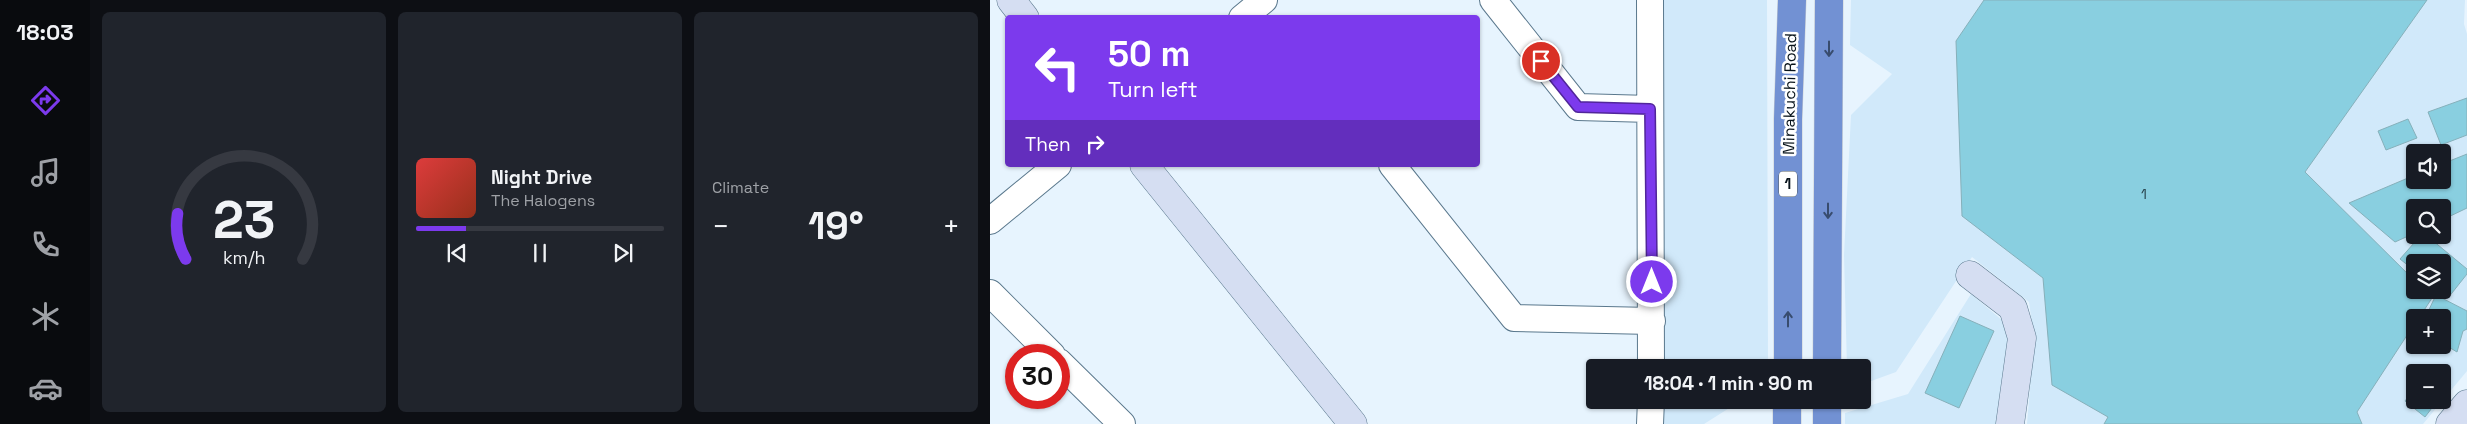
<!DOCTYPE html>
<html lang="en">
<head>
<meta charset="utf-8">
<style>
	:root { --surface:#171b24; --page:#20242c; --text:#f1f3f6; --muted:#9ea1a6; --line:#363941; --accent:#7c3aed }
	body { margin:0; font-family:"Space Grotesk",sans-serif; background:var(--page); color:var(--text); height:100vh; display:flex; flex-direction:column; font-size:19px; white-space:nowrap }
	* { box-sizing:border-box; margin:0 }
	p { font-size:16px; color:var(--muted) }
	.icon { flex:none; width:28px; height:28px; fill:none; stroke:currentColor; stroke-width:2; stroke-linecap:round; stroke-linejoin:round }
	.map { position:relative; flex:1; overflow:hidden }
	.panel { display:flex; flex-direction:column; gap:12px; padding:12px; background:#0d0f14; width:900px }
	.panel>* { flex:none }
	.guide { position:absolute; left:15px; top:15px; width:475px; height:152px; border-radius:5px; box-shadow:0 1px 4px #0004; background:#7c3aed; color:#fff; overflow:hidden }
	.tools { position:absolute; left:1416px; top:144px; display:grid; gap:10px }
	.tools a { display:grid; place-items:center; width:45px; height:45px; border-radius:5px; background:var(--surface); box-shadow:0 1px 4px #0004; font-size:25px }
	.speed { position:absolute; left:15px; top:344px; display:flex; gap:10px; font-size:25px; font-weight:700; text-align:center }
	.speed>* { display:grid; place-content:center; width:65px; height:65px; border-radius:50%; background:var(--surface); box-shadow:0 1px 4px #0004; line-height:1 }
	.speed .limit { border:8px solid #d22; background:#fff; color:#111 }
	.pin { position:absolute; display:grid; place-items:center; width:42px; height:42px; color:#fff; margin:-21px; border:2px solid #fff; border-radius:50%; box-shadow:0 1px 5px #0007 }
	.me { position:absolute; width:55px; margin:-28px; rotate:0deg; stroke-linejoin:round; filter:drop-shadow(0 0 4px #0008) }
	.turn { display:flex; align-items:center; gap:18px; height:105px; padding:0 20px; font-size:22px }
	.turn .icon { width:65px; height:65px; stroke-width:2.5 }
	.turn b { display:block; font-size:35px; line-height:42px }
	.then { display:flex; align-items:center; height:48px; padding:0 20px; background:#0003; gap:10px; font-size:19px }
	.big { font-size:38px; font-weight:700; line-height:1.1 }
	.panel .card { flex:1; display:flex; flex-direction:column; justify-content:center; gap:8px; min-width:0; padding:0 18px; border-radius:8px; background:var(--page) }
	.panel .dial { align-items:center; gap:0 }
	.dial svg { height:130px; overflow:visible; fill:none; stroke:var(--line); stroke-width:7; stroke-linecap:round; text-anchor:middle }
	.dial text { fill:var(--text); stroke:none }
	.song { display:flex; align-items:center; gap:15px }
	.cover { width:60px; height:60px; border-radius:8px; background:linear-gradient(135deg,hsl(0 70% 55%),hsl(10 70% 35%)) }
	.played { height:5px; border-radius:2px; background:linear-gradient(90deg,var(--accent) 20%,var(--line) 20%) }
	.keys { display:flex; justify-content:space-around; direction:ltr }
	.heat { display:flex; justify-content:space-between; align-items:center; font-size:28px; direction:ltr }
	.panel .tiles { flex:1; display:grid; gap:12px; grid-template-columns:repeat(3,1fr) }
	.trip { position:absolute; left:596px; top:359px; width:285px; height:50px; border-radius:5px; background:var(--surface); box-shadow:0 1px 4px #0004; font-weight:700; line-height:50px; text-align:center }
	main { display:flex; flex:1; min-height:0 }
	.menu { display:flex; flex-direction:column; width:90px; justify-content:space-around; align-items:center; background:#090b0e; color:var(--muted) }
	.menu .icon { width:35px; height:35px }
	.menu .on { color:var(--accent) }
	.menu b { font-size:22px; color:var(--text) }
	.map>svg:first-child { display:block }
</style>
</head>
<body>
<main>
<nav class="menu">
<b>18:03</b>
<svg class="icon on" aria-label="directions" viewBox="0 0 24 24"><path d="M12 3l9 9-9 9-9-9zM9 14v-3h6M13 9l2 2-2 2"/></svg>
<svg class="icon" aria-label="music" viewBox="0 0 24 24"><path d="M9 18V5l10-2v13"/><circle cx="6" cy="18" r="3"/><circle cx="16" cy="16" r="3"/></svg>
<svg class="icon" aria-label="phone" viewBox="0 0 24 24"><path d="M5 4h4l2 5-3 2q2 4 5 5l2-3 5 2v4C11 20 4 13 5 4z"/></svg>
<svg class="icon" aria-label="climate" viewBox="0 0 24 24"><path d="M12 3v18M4 7l16 10M4 17L20 7"/></svg>
<svg class="icon" aria-label="car" viewBox="0 0 24 24"><path d="M5 17H2v-5l4-1 3-4h7l3 4 3 1v5h-3M9 17h6M6 11h13"/><circle cx="7" cy="17" r="2"/><circle cx="17" cy="17" r="2"/></svg>
</nav>
<section class="panel">
<div class="tiles">
<div class="card dial"><svg viewBox="0 0 100 80">
<path d="M14 69A42 42 0 1 1 86 69"/>
<path d="M14 69A42 42 0 0 1 9 41" stroke="#7c3aed"/>
<text x="50" y="56" font-size="32" font-weight="700">23</text>
<text x="50" y="72" font-size="11">km/h</text>
</svg></div>
<div class="card">
<div class="song"><i class="cover"></i><div><b>Night Drive</b><p>The Halogens</p></div></div>
<div class="played"></div>
<div class="keys"><svg class="icon" aria-label="previous" viewBox="0 0 24 24"><path d="M18 5L8 12l10 7zM5 5v14"/></svg><svg class="icon" aria-label="pause" viewBox="0 0 24 24"><path d="M8 5v14M16 5v14"/></svg><svg class="icon" aria-label="next" viewBox="0 0 24 24"><path d="M6 5l10 7-10 7zM19 5v14"/></svg></div>
</div>
<div class="card"><p>Climate</p>
<div class="heat"><a>−</a><b class="big">19°</b><a>+</a></div>
</div>
</div>
</section>
<div class="map">
<svg width="1477" height="424" viewBox="0 0 1477 424">
	<rect width="100%" height="100%" fill="#e7f4fe"/>
	<path fill="#d1e9fa" fill-rule="evenodd" d="M670 0H777L778 367 669 368Z
		M861 0H1475L1474 24 1477 34V371L1433 424H1037L1044 338 1039 302 982 257 906 372 873 384 872 368H857L854 255 861 115 902 74 860 45ZM1425 152H1452V180H1425ZM1425 208H1452V235H1425ZM1425 262H1452V290H1425ZM1425 318H1452V345H1425ZM1425 372H1452V400H1425Z
		M981 294 1018 325 1023 338 1015 424H855V413L918 394Z
		M669 400H752L714 424H669Z"/>
	<path fill="#89cfe0" stroke="#86b0ba" d="M994 0H1437L1315 172 1425 281V290H1434L1442 298 1429 318H1425V323L1367 412 1372 424H1114L1118 417 1062 385 1053 278 972 216 966 41Z
		M1477 98V135L1451 145 1438 112Z
		M1418 119 1427 138 1396 150 1388 131Z
		M1477 154V208L1452 220V208H1425V233L1405 242 1359 203 1425 175V180H1452V164Z
		M1431 235H1436L1477 269V274L1458 298 1448 290H1452V262H1425V271L1410 259Z
		M1446 295 1477 311V329L1473 331 1467 352 1452 343V318H1435Z
		M970 316 1004 331 969 408 935 393Z
		M1452 377 1461 384 1452 394Z
		M1425 388V400H1448L1435 417 1415 401Z"/>
	<g fill="none" stroke-linecap="round" stroke-linejoin="round">
		<g stroke="#5a788d" stroke-width="28">
			<path id="street" d="M503 0 588 107 660 109
				M660 0 661 368
				M252 18 274 0
				M402 165 524 318 662 321
				M0 221 68 165
				M0 293 62 355
				M69 362 132 424
				M660 424 661 400"/>
		</g>
		<g stroke="#5a788d" stroke-width="29">
			<path id="secondary" d="M21 0 35 18
				M154 165 363 424
				M980 275 1023 308 1032 338 1020 424
				M1460 424 1477 404"/>
		</g>
		<g stroke="#ced0d1" stroke-width="29">
			<path id="highway" d="M798 368V119L802 0
				M837 368 839 0
				M837 400V424
				M797 424V400"/>
		</g>
		<use href="#street" stroke="#fff" stroke-width="26"/>
		<use href="#secondary" stroke="#d5def2" stroke-width="28"/>
		<use href="#highway" stroke="#7291d3" stroke-width="28"/>
	</g>
	<defs><path id="oneway-shaft" d="M-6 0H5M1.5-3L5.5 0L1.5 3" fill="none" stroke-width="1.6" stroke-linecap="round" stroke-linejoin="round" transform="scale(1.25)"/></defs>
	<g stroke="#384c6e">
		<use href="#oneway-shaft" transform="translate(839 49) rotate(90)"/>
		<use href="#oneway-shaft" transform="translate(838 211) rotate(90)"/>
		<use href="#oneway-shaft" transform="translate(798 319) rotate(-90)"/>
	</g>
	<g fill="none" stroke-linecap="round" stroke-linejoin="round">
		<g stroke="#51269a" stroke-width="12">
			<path id="route" d="M551 61 588 107 660 109 662 282"/>
		</g>
		<use href="#route" stroke="#7c3aed" stroke-width="9"/>
	</g>
	<g text-anchor="middle" stroke-width="5" stroke-linejoin="round" paint-order="stroke">
		<g font-size="14" fill="#28424c">
			<text x="1154" y="199">1</text>
		</g>
		<rect fill="#fff" stroke="#525a5f" stroke-width="1" x="789" y="171.5" width="18" height="25" rx="4"/>
		<g font-size="15" font-weight="bold" fill="#08131b">
			<text x="798" y="189">1</text>
		</g>
		<g font-size="16" fill="#08131b" stroke="#fff">
			<text transform="translate(799 94) rotate(-89)" y="6">Minakuchi Road</text>
		</g>
	</g>
</svg>
<div class="tools">
<a><svg class="icon" aria-label="sound" viewBox="0 0 24 24"><path d="M4 9h4l5-4v14l-5-4H4zM17 9q2 3 0 6"/></svg></a>
<a><svg class="icon" aria-label="search" viewBox="0 0 24 24"><circle cx="10" cy="10" r="6"/><path d="M15 15l6 6"/></svg></a>
<a><svg class="icon" aria-label="layers" viewBox="0 0 24 24"><path d="M12 4l9 5-9 5-9-5zM3 14l9 5 9-5"/></svg></a>
<a>+</a>
<a>−</a>
</div>
<div class="speed"><div class="limit">30</div></div>
<div class="pin" style="left:551px;top:61px;background:#d93025"><svg class="icon" aria-label="arrive" viewBox="0 0 24 24"><path d="M6 21V4h12l-3 4 3 4H6"/></svg></div>
<svg class="me" style="left:662px;top:282px" viewBox="-20 -20 40 40"><circle r="17" fill="#7c3aed" stroke="#fff" stroke-width="3"/><path d="M0-11L8 9 0 5-8 9z" fill="#fff"/></svg>
<div class="trip">18:04 · 1 min · 90 m</div>
<div class="guide">
<div class="turn"><svg class="icon" aria-label="left" viewBox="0 0 24 24"><path d="M17 20v-9H6M10 6l-5 5 5 5"/></svg><div><b>50 m</b>Turn left</div></div>
<div class="then">Then<svg class="icon" aria-label="right" viewBox="0 0 24 24"><path d="M7 20v-9h11M14 6l5 5-5 5"/></svg></div>
</div>
</div>
</main>
</body>
</html>
